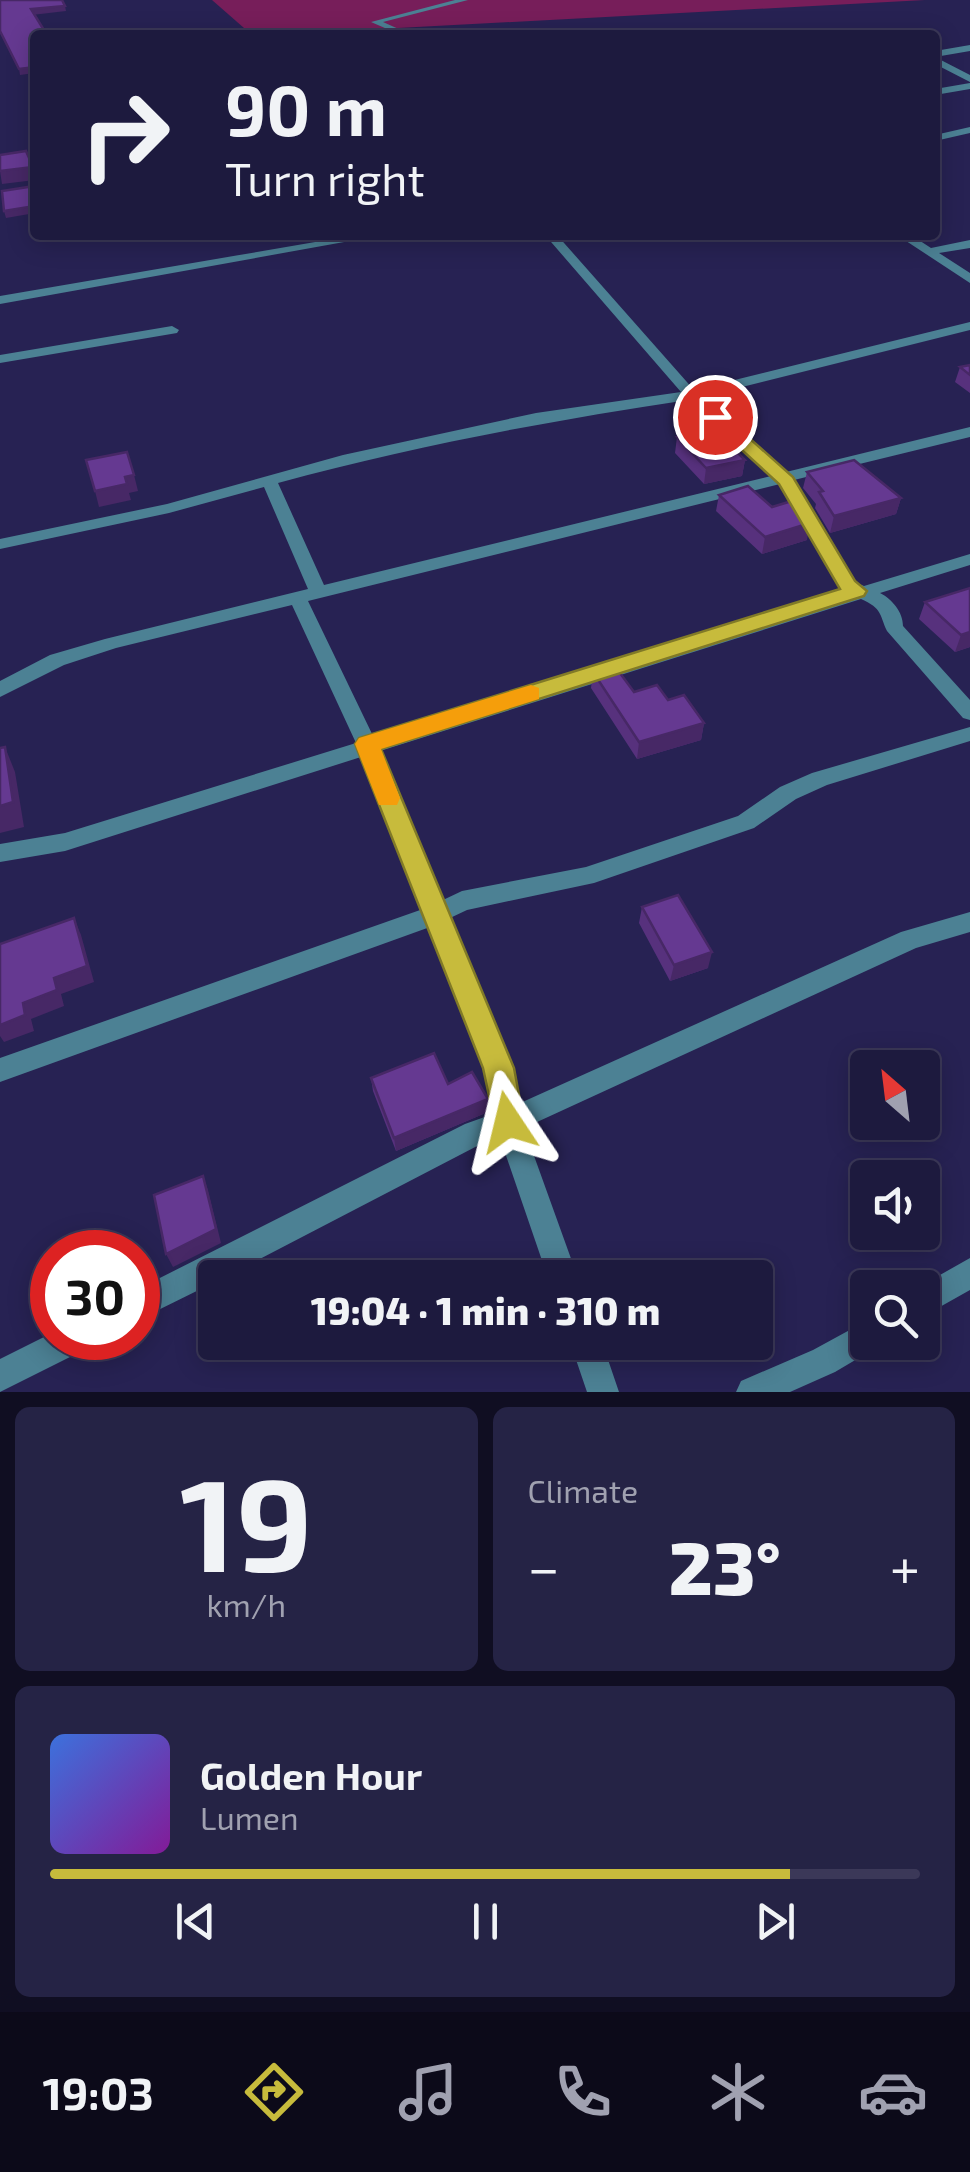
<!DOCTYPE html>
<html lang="en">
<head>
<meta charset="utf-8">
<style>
	:root { --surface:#1d1a3e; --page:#252345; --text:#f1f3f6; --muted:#a0a1b0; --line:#3b3858; --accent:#c7bb3c }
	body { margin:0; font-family:"Exo 2",sans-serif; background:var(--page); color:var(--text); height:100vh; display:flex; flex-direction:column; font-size:38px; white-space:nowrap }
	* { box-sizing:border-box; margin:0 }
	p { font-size:32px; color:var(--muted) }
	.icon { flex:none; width:55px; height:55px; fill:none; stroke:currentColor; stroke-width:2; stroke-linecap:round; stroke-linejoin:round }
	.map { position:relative; height:1392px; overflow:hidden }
	.drawer { display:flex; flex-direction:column; gap:15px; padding:15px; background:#100e22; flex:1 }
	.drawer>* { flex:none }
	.guide { position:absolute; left:30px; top:30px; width:910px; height:210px; border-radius:10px; box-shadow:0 5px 25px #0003,0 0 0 2px var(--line); background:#1d1a3e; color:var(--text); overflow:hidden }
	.needle { width:65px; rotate:332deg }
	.fabs { position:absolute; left:850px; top:1050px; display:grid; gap:20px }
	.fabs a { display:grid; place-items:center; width:90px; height:90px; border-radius:10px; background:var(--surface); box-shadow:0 5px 25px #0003,0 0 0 2px var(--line); font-size:50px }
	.speed { position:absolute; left:30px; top:1230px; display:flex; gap:20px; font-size:50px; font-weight:700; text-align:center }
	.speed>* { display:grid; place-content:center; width:130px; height:130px; border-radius:50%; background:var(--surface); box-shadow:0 5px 25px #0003,0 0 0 2px var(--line); line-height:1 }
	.speed .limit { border:15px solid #d22; background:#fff; color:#111 }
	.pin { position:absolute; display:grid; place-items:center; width:85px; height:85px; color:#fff; margin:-42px; border:5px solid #fff; border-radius:50%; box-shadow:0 2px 10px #0007 }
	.me { position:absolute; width:110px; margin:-55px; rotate:350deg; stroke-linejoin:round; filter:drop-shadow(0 0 8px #0008) }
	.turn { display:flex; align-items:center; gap:35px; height:210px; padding:0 30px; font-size:45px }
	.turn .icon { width:130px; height:130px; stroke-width:2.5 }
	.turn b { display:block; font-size:70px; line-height:85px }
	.big { font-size:75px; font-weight:800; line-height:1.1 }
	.drawer .widget { flex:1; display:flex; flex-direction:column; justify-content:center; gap:15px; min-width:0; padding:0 35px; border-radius:15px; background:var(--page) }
	.drawer .dial { align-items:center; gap:0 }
	.dial b { font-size:130px; line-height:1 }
	.song { display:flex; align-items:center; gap:30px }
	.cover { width:120px; height:120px; border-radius:15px; background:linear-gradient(135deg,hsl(220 70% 55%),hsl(290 70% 35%)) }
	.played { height:10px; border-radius:5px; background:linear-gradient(90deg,var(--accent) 85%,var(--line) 85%) }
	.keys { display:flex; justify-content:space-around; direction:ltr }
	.heat { display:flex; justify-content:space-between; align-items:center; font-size:55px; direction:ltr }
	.drawer .tiles { flex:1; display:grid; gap:15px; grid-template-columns:1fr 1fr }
	.widget:last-child { grid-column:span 2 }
	.trip { position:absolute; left:198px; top:1260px; width:575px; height:100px; border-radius:10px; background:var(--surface); box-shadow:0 5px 25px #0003,0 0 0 2px var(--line); font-weight:800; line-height:100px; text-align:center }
	.tab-bar { display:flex; height:160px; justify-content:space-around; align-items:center; background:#0c0a19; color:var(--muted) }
	.tab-bar .icon { width:70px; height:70px }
	.tab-bar .current { color:var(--accent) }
	.tab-bar b { font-size:45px; color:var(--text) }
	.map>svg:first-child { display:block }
</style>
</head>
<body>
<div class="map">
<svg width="970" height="1392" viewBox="0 0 970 1392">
	<rect width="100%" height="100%" fill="#272253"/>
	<path fill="#771e5a" d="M212 0H925L267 35H252Z"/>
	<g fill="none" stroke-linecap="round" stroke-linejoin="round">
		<path fill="#4c8194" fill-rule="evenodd" d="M455 0H468L383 22 412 35H401L371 22Z
			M970 45V51L935 57V51Z
			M935 57 970 75V82L935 64Z
			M970 83V89L935 95V89Z
			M970 127V133L935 141V135Z
			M356 235H383L0 304V296Z
			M545 235H557L694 390 970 322V330L702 397 786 472 970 427V437L794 480 855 582 864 586 970 554V565L880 593C892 599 903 612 903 626L970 700V720L963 718 887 631C879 614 883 609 861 599L380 751 443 900 462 891 586 867 738 816 780 787 812 773 970 727V741L827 785 796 799 754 828 594 883 467 910 450 918 511 1068 518 1104 901 932 970 912V932L916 948 524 1128 578 1278H548L500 1138 481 1144 223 1278H215V1282L138 1320V1289L465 1124 493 1114 485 1068 430 927 0 1082V1058L423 909 361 757 65 851 0 862V844L65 833 356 743 292 605 116 648 64 665 0 697V681L50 655 105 639 308 589 264 487 169 513 0 549V539L167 504 343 455 536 413 681 392ZM688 400 771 476 324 585 278 483C413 446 549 421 688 400ZM780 484 839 586 846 592 374 738 308 601Z
			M897 235H911L931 248 970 240V248L939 253 970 273V283Z
			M172 326 179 330 177 333 0 363V355Z
			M970 1258V1290L922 1317V1288H917Z
			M868 1320V1342H881L879 1346 835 1372 790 1392H736L741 1381 813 1350Z
			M52 1333V1338H91L86 1349 0 1392V1359Z
			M570 1342H602L619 1392H587Z"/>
	</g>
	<path fill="#57317d" d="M970 365V393L955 382 960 367Z
		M677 437 745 460 742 476 704 484 675 453Z
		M807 472 901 498 896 514 830 533 815 508 816 504 803 488Z
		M719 495 807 540 762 554 716 511Z
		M970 588V647L955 652 919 619 925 602Z
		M593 672 634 692 668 700 704 723 701 740 637 759 591 688Z
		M642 907 708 968 670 981 639 923Z
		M371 1078 488 1112 396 1151 373 1091Z"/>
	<path fill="#472866" d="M65 6 66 11 32 15 31 9Z
		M35 67V73L20 75 19 69Z
		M33 167 35 180 2 184 0 171Z
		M35 206V213L6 218 4 211Z
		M745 460 742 476 704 484 706 468Z
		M134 475 138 491 129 493 131 500 99 507 95 491 125 477Z
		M901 498 896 514 830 533 834 516Z
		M810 523 807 540 762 554 765 537Z
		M970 632V647L955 652 961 635Z
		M704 723 701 740 637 759 639 742Z
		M5 747 15 772 24 827 0 833V806Z
		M74 918 81 935 94 982 61 994 64 1006 31 1019 34 1031 4 1042 0 1036V1025L54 978Z
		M712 952 708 968 670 981 674 965Z
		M488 1099V1112L396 1151 394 1138Z
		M203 1176 208 1190 221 1243 173 1267 166 1254Z"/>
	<path fill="#653991" stroke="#472866" stroke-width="2.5" d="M0 0H62L65 6 31 9 47 35H35V67L19 69 0 31Z
		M26 151 33 167 0 171V155Z
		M35 184V206L4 211 2 191 34 186Z
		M970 365V375L960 367Z
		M714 429 745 460 706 468 677 437Z
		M127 452 134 475 125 477 127 484 95 491 86 460Z
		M854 460 901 498 834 516 819 492 823 491 807 472Z
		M748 486 772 507 795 500 810 523 765 537 719 495Z
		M970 588V632L961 635 925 602Z
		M614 665 634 692 657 685 668 700 684 695 704 723 639 742 593 672Z
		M5 747 13 802 0 806V748Z
		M678 895 712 952 674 965 642 907Z
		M74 918 87 966 54 978 57 990 23 1003 25 1015 0 1025V944Z
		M434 1053 448 1084 472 1072 488 1099 394 1138 371 1078Z
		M203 1176 216 1229 166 1254 154 1195Z"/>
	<path fill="#c7bb3c" stroke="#817a27" stroke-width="2.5" d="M709 413H721L793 477 855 581 867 591 864 596 381 749 514 1068 524 1122 519 1133 508 1137 497 1133 483 1068 355 744 359 738 840 589 779 484 709 420Z"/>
	<path fill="#f59e0b" d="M531 685 539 688V699L381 749 400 798 397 805H379L355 744 359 738Z"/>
</svg>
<div class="fabs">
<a><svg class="needle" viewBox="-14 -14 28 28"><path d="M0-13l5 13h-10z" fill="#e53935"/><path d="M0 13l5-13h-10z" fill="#a0a1b0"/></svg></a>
<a><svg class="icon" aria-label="sound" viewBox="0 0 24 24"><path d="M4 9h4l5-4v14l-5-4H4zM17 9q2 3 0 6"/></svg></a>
<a><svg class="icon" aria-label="search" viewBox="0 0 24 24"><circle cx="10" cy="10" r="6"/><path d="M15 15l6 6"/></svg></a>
</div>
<div class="speed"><div class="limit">30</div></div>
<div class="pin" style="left:715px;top:417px;background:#d93025"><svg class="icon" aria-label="arrive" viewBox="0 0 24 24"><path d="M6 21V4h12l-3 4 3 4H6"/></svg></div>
<svg class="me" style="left:508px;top:1122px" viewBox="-20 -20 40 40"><path d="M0-17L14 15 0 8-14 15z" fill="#c7bb3c" stroke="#fff" stroke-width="4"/></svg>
<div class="trip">19:04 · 1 min · 310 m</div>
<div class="guide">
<div class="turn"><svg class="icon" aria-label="right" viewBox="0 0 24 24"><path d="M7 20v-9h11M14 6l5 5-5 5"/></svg><div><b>90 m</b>Turn right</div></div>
</div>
</div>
<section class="drawer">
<div class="tiles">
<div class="widget dial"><b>19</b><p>km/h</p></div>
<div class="widget"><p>Climate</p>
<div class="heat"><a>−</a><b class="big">23°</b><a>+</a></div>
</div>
<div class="widget">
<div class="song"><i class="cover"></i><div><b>Golden Hour</b><p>Lumen</p></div></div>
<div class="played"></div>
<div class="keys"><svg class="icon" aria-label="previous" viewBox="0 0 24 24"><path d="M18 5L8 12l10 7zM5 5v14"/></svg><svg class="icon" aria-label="pause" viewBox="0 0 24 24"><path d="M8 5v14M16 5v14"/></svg><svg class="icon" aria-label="next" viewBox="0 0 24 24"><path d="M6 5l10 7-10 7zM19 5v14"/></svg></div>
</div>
</div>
</section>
<nav class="tab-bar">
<b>19:03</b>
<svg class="icon current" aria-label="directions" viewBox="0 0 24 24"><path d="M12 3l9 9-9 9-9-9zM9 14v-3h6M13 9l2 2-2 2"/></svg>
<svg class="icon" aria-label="music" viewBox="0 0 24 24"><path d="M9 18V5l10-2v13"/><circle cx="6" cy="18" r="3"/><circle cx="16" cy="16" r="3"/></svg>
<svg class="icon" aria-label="phone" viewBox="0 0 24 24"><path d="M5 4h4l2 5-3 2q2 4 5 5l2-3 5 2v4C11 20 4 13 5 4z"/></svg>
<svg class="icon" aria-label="climate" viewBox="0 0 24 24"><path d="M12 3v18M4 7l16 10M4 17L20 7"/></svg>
<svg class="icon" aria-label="car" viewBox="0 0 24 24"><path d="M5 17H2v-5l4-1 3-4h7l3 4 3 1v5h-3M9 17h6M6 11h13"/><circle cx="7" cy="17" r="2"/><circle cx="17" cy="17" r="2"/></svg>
</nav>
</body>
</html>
